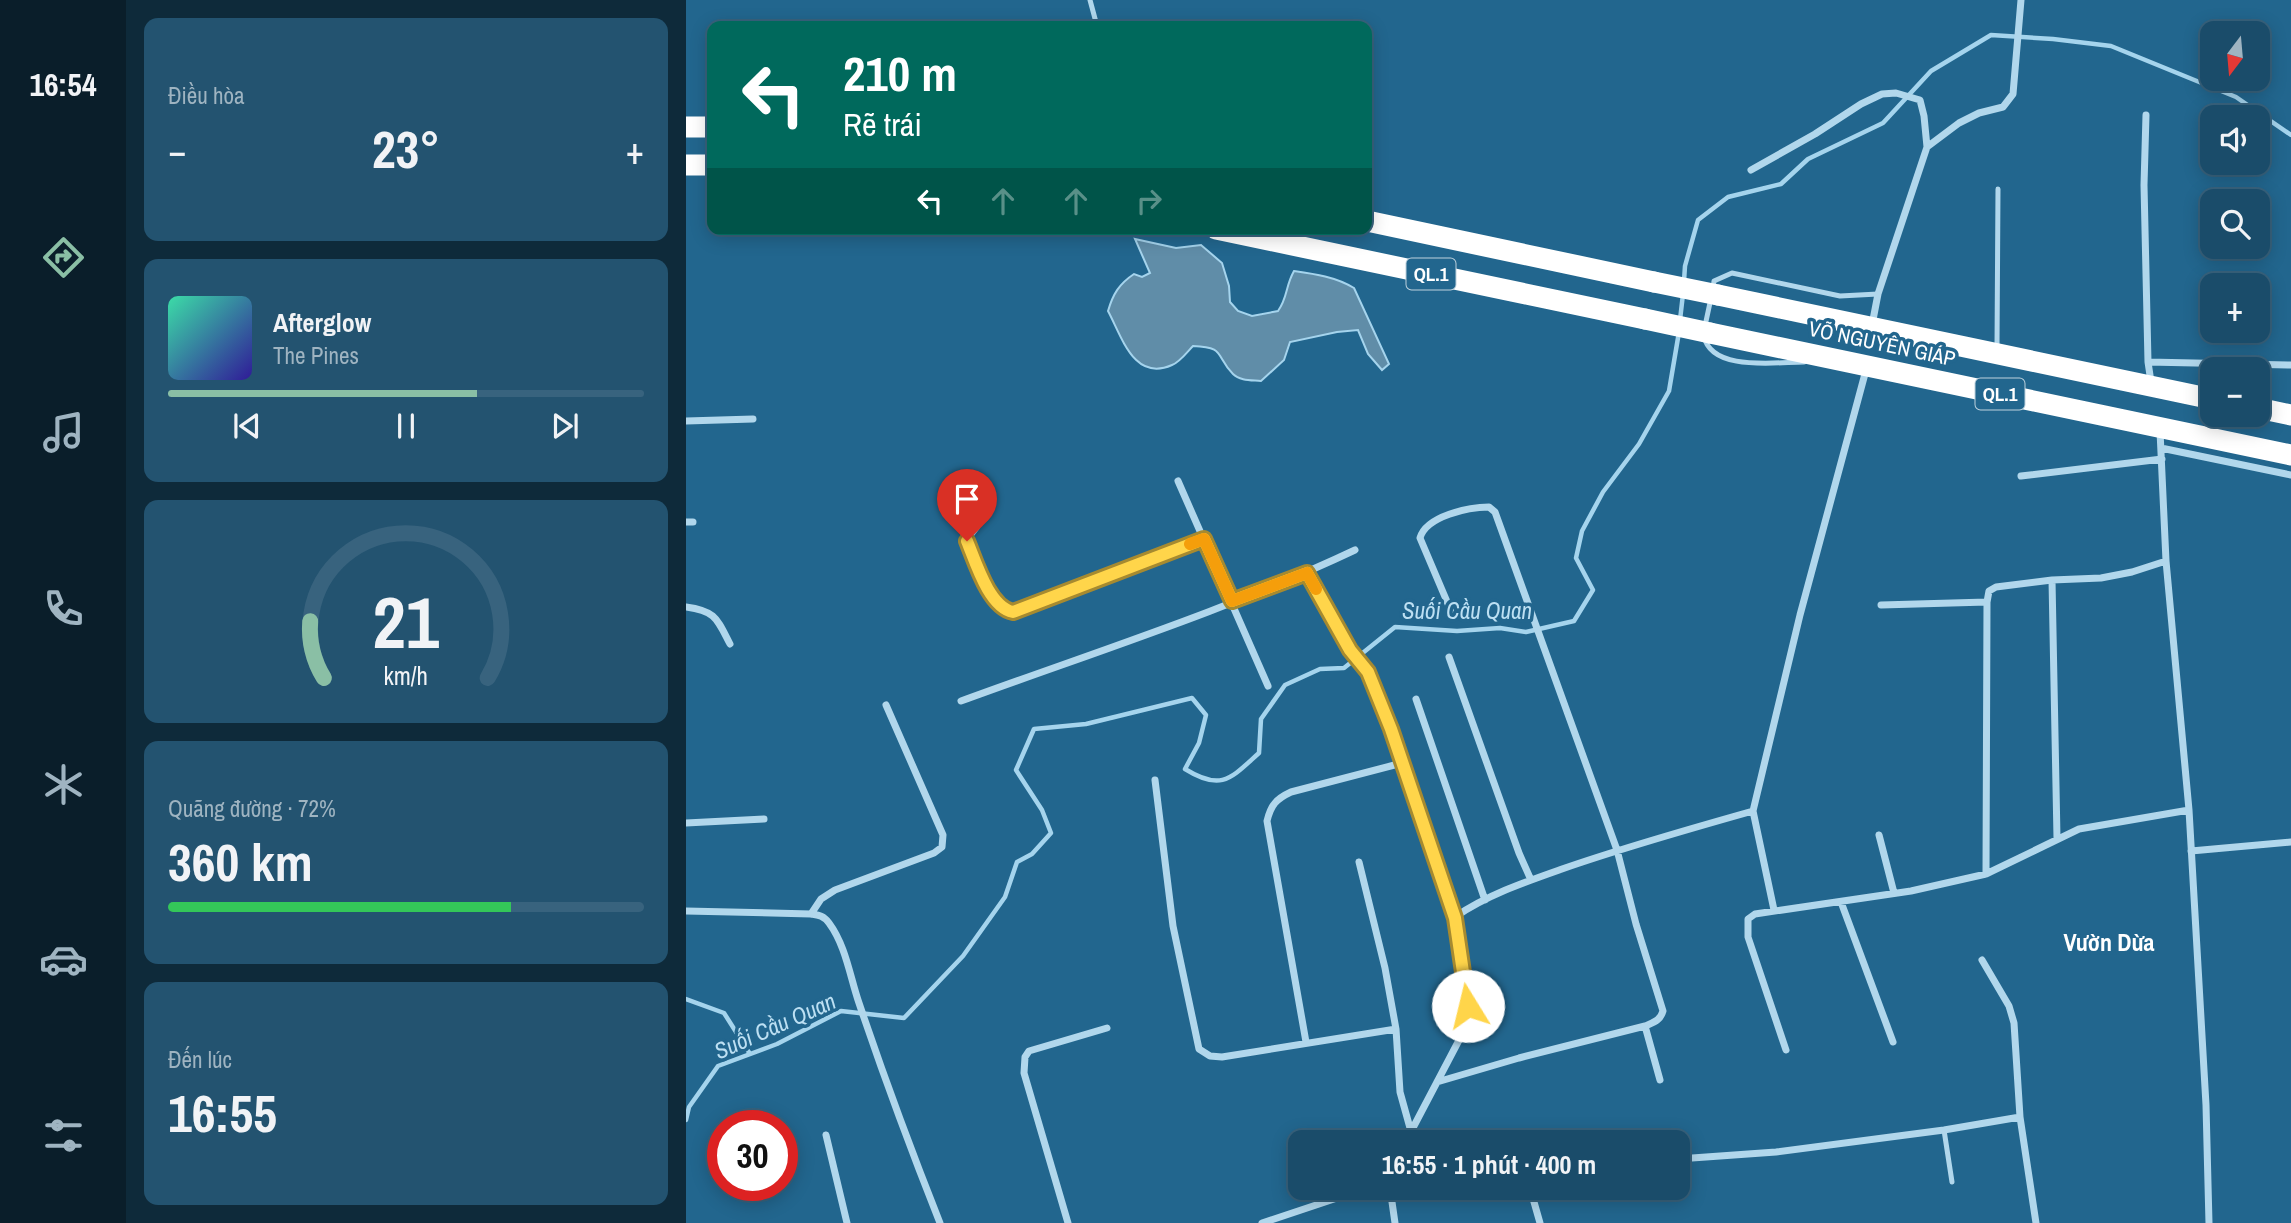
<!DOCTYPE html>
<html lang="vi">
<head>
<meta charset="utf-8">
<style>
	:root { --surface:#1a4c6a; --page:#235370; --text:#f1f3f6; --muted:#9fb4c1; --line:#38637e; --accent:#8abfa5 }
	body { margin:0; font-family:"Archivo Narrow",sans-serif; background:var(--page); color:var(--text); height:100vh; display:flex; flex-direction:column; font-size:26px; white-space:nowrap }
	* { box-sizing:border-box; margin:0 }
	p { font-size:23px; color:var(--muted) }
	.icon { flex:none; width:38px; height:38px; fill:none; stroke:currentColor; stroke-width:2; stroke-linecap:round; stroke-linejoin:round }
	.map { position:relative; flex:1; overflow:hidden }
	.side { display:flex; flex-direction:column; gap:18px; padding:18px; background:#0e2a3a; width:560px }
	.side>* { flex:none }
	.guide { position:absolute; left:21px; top:21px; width:665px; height:214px; border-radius:14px; box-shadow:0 4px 18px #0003,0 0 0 2px var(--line); background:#00695c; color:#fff; overflow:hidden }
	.needle { width:46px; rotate:196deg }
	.controls { position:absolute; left:1514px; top:21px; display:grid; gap:14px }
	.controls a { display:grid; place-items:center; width:70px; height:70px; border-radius:14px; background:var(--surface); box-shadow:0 4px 18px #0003,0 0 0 2px var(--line); font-size:35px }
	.speed { position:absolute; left:21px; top:1110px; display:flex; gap:14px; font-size:35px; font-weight:700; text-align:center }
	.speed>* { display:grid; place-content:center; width:91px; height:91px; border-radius:50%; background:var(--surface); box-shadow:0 4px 18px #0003,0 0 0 2px var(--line); line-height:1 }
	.speed .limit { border:10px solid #d22; background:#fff; color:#111 }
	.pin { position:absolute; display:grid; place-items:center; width:60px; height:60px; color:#fff; margin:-72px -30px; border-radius:50% 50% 50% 0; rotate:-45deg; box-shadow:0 0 7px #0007 }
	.pin .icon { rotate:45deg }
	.me { position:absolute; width:77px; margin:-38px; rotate:351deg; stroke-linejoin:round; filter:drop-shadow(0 0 5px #0008) }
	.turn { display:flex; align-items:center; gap:24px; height:147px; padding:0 21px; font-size:32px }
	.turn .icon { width:91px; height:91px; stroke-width:2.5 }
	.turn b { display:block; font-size:49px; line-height:60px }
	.lanes { display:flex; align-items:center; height:66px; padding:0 21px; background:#0003; justify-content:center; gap:35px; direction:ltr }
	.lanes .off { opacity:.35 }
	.big { font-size:52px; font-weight:700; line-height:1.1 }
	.side .tile { flex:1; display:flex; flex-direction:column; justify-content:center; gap:10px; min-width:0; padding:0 24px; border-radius:14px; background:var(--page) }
	.side .dial { align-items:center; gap:0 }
	.dial svg { height:182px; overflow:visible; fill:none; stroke:var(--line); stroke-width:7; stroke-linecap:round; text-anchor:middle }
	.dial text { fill:var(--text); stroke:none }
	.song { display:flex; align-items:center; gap:21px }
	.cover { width:84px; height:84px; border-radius:10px; background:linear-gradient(135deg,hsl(160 70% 55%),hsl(250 70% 35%)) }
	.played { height:7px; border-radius:4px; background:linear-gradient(90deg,var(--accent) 65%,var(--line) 65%) }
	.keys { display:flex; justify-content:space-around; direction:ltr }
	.heat { display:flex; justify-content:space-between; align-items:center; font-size:38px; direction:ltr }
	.charge { height:10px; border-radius:5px; background:linear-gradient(90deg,#34c759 72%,var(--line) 0) }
	.trip { position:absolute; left:602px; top:1130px; width:402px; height:70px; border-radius:14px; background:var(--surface); box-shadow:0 4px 18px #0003,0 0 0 2px var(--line); font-weight:700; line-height:70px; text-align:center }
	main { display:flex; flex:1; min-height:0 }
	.tabs { display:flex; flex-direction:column; width:126px; justify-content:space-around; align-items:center; background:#0a1e2a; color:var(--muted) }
	.tabs .icon { width:49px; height:49px }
	.tabs .on { color:var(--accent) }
	.tabs b { font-size:32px; color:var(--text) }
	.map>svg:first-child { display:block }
</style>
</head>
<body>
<main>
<nav class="tabs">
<b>16:54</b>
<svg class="icon on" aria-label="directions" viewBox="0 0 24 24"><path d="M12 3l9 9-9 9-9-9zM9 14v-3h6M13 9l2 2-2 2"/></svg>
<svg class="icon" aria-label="music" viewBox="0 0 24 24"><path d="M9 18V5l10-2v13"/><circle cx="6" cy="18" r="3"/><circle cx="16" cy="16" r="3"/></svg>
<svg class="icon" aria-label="phone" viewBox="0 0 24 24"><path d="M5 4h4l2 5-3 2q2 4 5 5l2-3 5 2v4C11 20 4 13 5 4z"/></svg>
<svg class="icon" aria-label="climate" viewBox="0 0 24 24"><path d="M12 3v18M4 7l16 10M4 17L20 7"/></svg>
<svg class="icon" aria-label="car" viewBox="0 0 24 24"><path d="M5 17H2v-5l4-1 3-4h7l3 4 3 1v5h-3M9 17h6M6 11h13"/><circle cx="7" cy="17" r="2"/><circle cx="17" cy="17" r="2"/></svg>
<svg class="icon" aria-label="filters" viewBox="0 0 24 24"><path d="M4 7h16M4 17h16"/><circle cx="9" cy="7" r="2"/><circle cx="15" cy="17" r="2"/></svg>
</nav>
<section class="side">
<div class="tile"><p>Điều hòa</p>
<div class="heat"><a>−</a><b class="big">23°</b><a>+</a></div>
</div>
<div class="tile">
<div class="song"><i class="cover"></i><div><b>Afterglow</b><p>The Pines</p></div></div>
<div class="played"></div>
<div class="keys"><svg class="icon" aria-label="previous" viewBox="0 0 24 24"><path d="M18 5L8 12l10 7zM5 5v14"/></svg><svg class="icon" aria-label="pause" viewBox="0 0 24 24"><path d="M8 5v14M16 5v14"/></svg><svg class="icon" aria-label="next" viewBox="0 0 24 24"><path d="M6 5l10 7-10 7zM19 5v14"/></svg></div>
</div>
<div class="tile dial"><svg viewBox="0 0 100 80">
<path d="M14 69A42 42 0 1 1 86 69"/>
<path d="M14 69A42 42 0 0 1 8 44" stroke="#8abfa5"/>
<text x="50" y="56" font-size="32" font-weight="700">21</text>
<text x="50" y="72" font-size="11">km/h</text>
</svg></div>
<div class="tile"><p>Quãng đường · 72%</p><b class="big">360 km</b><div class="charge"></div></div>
<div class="tile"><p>Đến lúc</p><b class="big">16:55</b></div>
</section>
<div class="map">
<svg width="1605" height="1223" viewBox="0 0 1605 1223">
	<rect width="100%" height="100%" fill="#22668e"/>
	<path fill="#608da8" stroke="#a5d4ed" stroke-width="2" d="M449 239 490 248 515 245 536 263 543 286 544 302 552 311 566 316 592 311C602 297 599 287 608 271 629 274 650 277 668 288L703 364 696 370 682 354 672 330 651 332 604 342 598 360 575 381C566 380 554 381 547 374 529 356 540 347 507 346 501 352 494 362 486 365 448 382 436 337 422 311 427 294 433 284 448 274L456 277 464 273Z"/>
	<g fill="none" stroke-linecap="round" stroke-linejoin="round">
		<path stroke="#a5d4ed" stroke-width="4.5" d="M998 281 999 266 1012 220 1042 197 1095 184 1122 159 1197 123 1245 71 1305 35 1367 39 1425 46 1550 97 1605 135
			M994 320 997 294
			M0 999 38 1013 64 1054
			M0 1120 3 1107 32 1066 91 1044 155 1011 218 1018 277 956 319 897 331 862 346 854 365 833 356 810 330 770 348 729 400 724 506 698 520 715 513 743 499 769C536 792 545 778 573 753L575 719 599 685 634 669 658 668 709 627 771 631 814 628 840 632 888 621 907 590 890 558 896 531 917 492 953 444 983 391 993 332"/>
		<path stroke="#b1d7ec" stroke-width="5" d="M404 0 411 26
			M1027 288 1028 281 1046 273 1154 296 1192 294
			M1019 326 1025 298
			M1018 336C1025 372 1090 362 1118 362
			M1311 347 1312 189
			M291 528 281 541C290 562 304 607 327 612L518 539
			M1258 1130 1266 1182"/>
		<path stroke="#b1d7ec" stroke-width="7" d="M1460 115 1458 185 1462 362 1465 382
			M1065 170 1129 134 1175 104 1196 94 1210 93 1234 100 1238 116 1241 147
			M1186 325 1192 294 1241 147 1273 123 1293 113 1317 107 1327 94 1335 0
			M1462 362 1605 365
			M0 421 67 419
			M1474 431 1480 561 1503 810 1520 1105 1523 1223
			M1475 448 1605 475
			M1335 476 1476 459
			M492 481 582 686
			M0 522H7
			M621 573 664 650 682 672 705 729 769 917
			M1366 580 1371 838
			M1195 605 1301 602
			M0 607C30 611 31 619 44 644
			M765 611 734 538C740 516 783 507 803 507L809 512 931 850 950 924 977 1011C974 1021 968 1022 959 1026
			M763 657 833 853 845 880
			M730 699 799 900
			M275 701C406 653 542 610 669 550
			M469 780 487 926 513 1049 524 1056 536 1057 710 1029
			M1067 811 1088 910
			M0 823 78 819
			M1193 835 1208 893
			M1505 851 1605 842
			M673 862 699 968 710 1029 714 1092 724 1128
			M1300 874 1301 602 1303 591 1310 587 1366 580 1415 578 1446 572 1480 561
			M1155 902 1207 1042
			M0 911 125 914C133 915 138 916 143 923 160 946 164 977 173 1003 198 1077 225 1150 254 1223
			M125 914 135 899 149 890 248 853 256 847 257 835 200 705
			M1296 960 1323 1006 1328 1023 1334 1117
			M620 1042 581 821C585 805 590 799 605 792L716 763
			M1100 1050 1062 937V919L1069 914 1225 891 1300 874 1393 829 1503 810
			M751 1082 833 1058 959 1026 974 1080
			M140 1135 161 1223
			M719 1143 781 1025 782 1006 769 917C801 895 839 882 876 869 939 847 1003 829 1067 811L1114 615 1180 370
			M992 1159 1090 1152 1258 1130 1334 1117 1350 1223
			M704 1188 709 1223
			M844 1188 854 1223
			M382 1223 338 1073 339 1057 343 1051 421 1028
			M576 1223 681 1188"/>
		<path stroke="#fff" stroke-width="21" d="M0 127H26
			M0 165H26
			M681 221 968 282
			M530 229 959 319
			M1032 295 1526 399
			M1024 333 1605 455
			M1572 408 1605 415"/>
		<path stroke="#fff" stroke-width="21" d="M968 282 1032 295
			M959 319 1024 333"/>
	</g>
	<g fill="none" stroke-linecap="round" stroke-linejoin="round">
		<g stroke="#a68a30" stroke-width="18">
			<path id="route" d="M281 541C290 563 303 607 327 612L518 539 546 601 621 573 664 650 682 672 705 729 769 918 782 1006"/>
		</g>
		<use href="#route" stroke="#ffd54a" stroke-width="12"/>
		<path stroke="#f59e0b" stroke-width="12" d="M504 544 518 539 546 601 621 573 630 589"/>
	</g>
	<g text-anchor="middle" stroke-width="7" stroke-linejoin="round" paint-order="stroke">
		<g fill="#22668e" stroke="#bdd1dd" stroke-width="2">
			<rect x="720.5" y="258.5" width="49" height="31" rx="5"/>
			<rect x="1289.5" y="378.5" width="49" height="31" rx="5"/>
		</g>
		<g font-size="19" font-weight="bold" fill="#fff">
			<text x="745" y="281">QL.1</text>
			<text x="1314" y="401">QL.1</text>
		</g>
		<g font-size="21" fill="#fff" stroke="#22668e">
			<text transform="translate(1196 344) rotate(12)" y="7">VÕ NGUYÊN GIÁP</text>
		</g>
		<g font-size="23" font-style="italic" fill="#bde0f3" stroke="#22668e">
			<text x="781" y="619">Suối Cầu Quan</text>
			<text transform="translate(89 1026) rotate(-24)" y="8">Suối Cầu Quan</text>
		</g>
		<g font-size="24" font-weight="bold" fill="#fff" stroke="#22668e">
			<text x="1423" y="951">Vườn Dừa</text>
		</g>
	</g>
</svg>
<div class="controls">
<a><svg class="needle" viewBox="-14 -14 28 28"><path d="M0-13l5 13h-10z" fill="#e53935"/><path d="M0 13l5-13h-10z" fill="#9fb4c1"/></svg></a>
<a><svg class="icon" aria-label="sound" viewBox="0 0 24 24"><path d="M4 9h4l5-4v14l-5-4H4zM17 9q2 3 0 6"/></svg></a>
<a><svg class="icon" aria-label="search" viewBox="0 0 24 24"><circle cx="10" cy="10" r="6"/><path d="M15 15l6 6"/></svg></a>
<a>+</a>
<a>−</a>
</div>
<div class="speed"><div class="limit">30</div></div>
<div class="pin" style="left:281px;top:541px;background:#d93025"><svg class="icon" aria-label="arrive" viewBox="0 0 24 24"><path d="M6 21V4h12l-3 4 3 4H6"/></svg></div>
<svg class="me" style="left:782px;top:1006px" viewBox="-20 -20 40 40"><circle r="19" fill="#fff"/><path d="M0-13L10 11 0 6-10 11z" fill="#ffd54a"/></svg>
<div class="trip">16:55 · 1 phút · 400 m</div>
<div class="guide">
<div class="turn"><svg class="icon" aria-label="left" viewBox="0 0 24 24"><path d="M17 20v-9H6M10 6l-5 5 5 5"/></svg><div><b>210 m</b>Rẽ trái</div></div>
<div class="lanes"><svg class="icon" aria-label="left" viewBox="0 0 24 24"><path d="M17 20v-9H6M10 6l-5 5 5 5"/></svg><svg class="icon off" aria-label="ahead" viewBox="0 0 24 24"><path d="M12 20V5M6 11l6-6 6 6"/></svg><svg class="icon off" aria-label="ahead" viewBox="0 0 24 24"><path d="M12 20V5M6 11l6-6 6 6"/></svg><svg class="icon off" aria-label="right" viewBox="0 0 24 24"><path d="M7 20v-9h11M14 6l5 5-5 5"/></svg></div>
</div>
</div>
</main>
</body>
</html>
